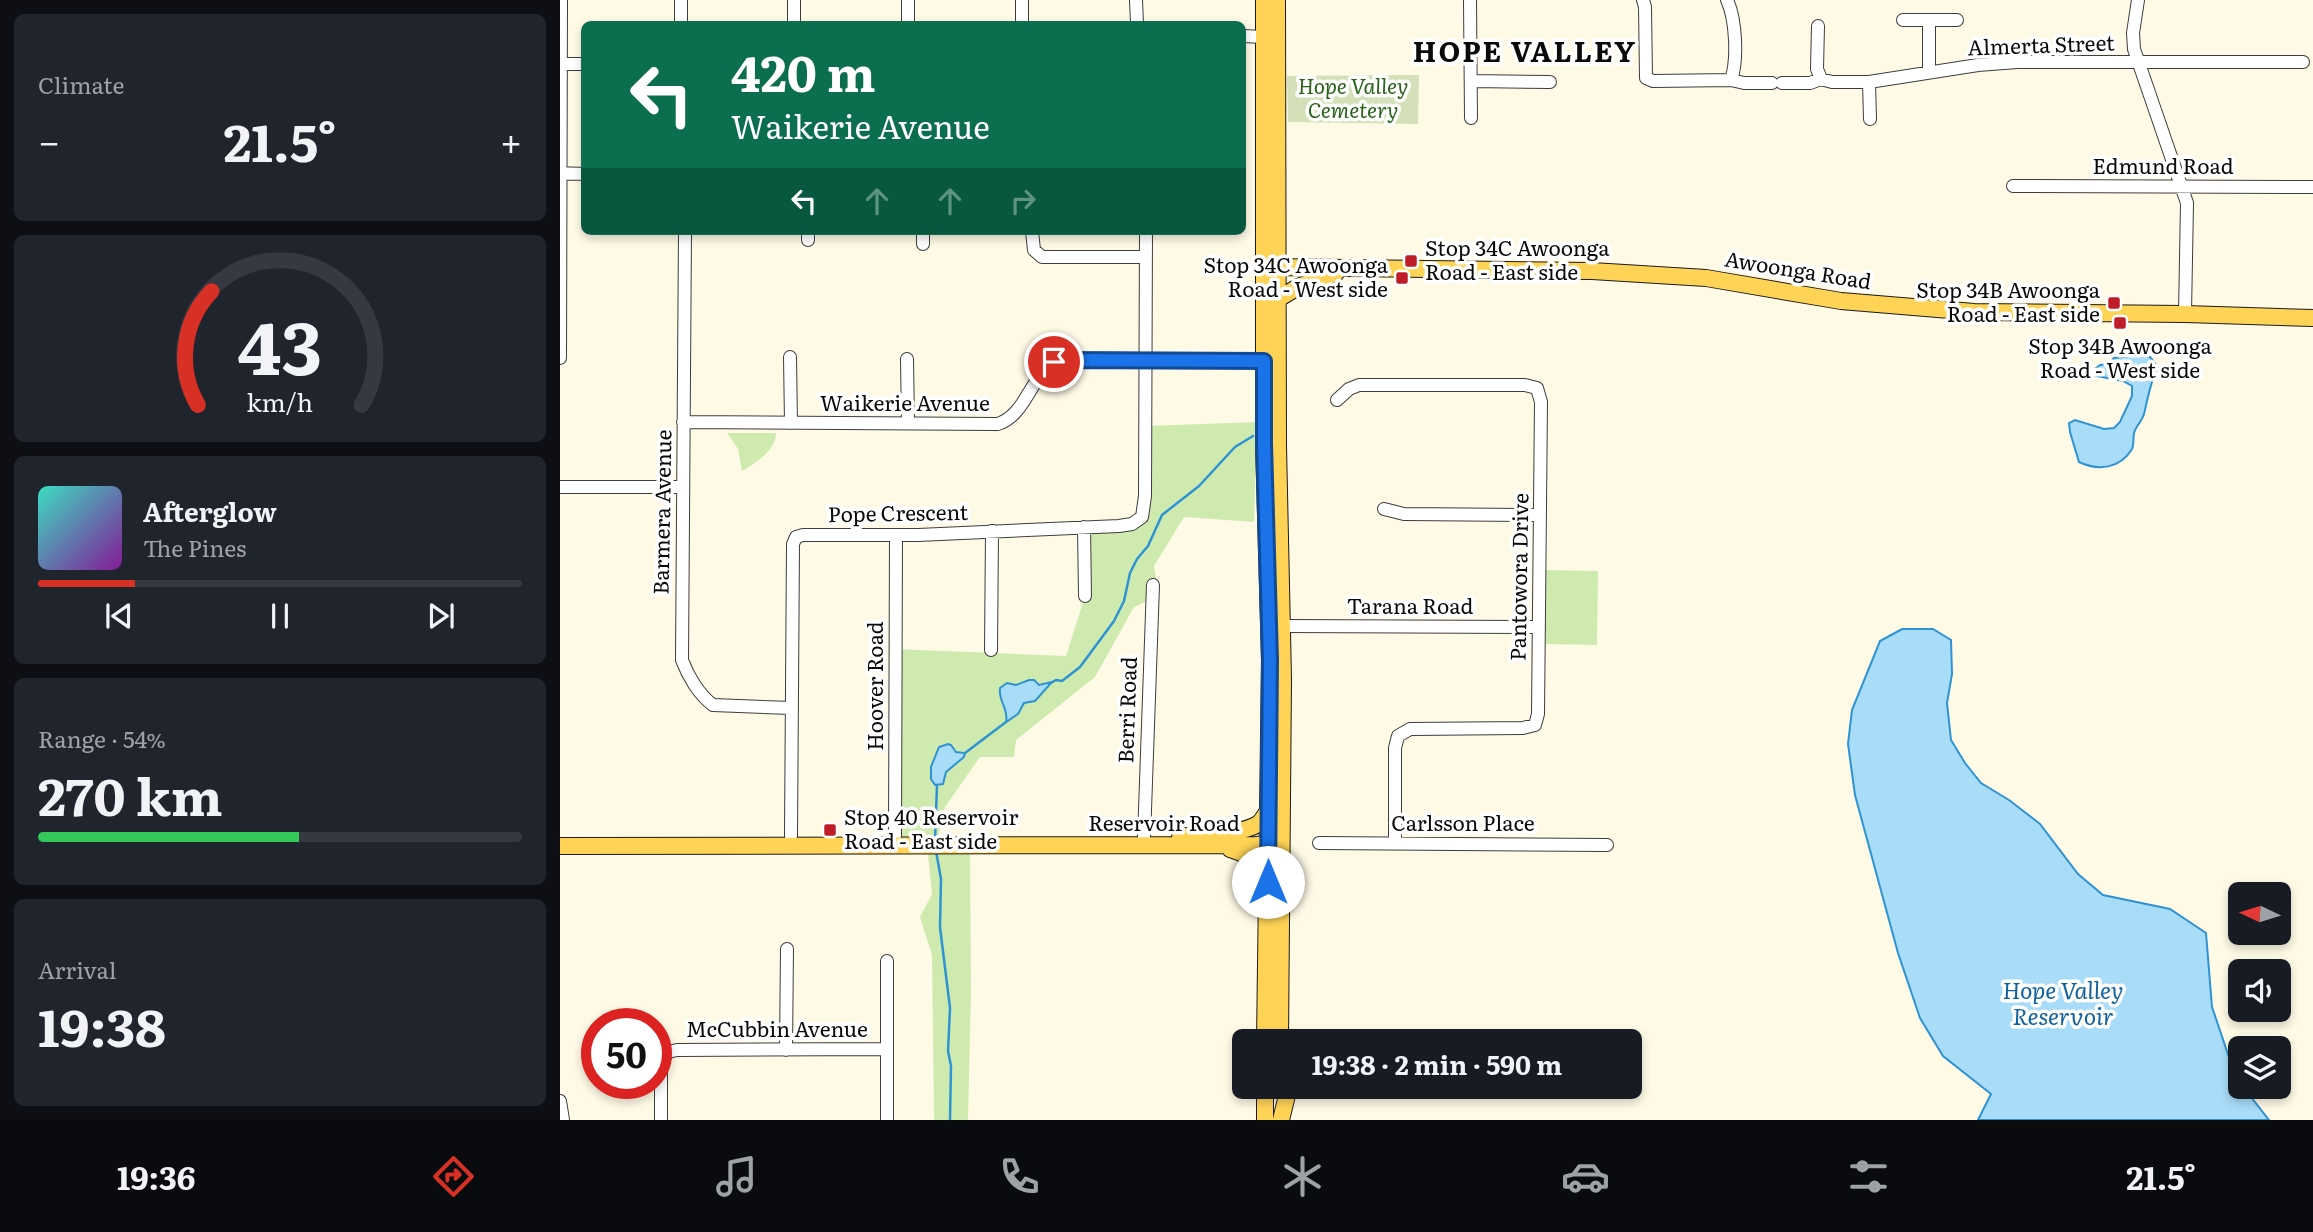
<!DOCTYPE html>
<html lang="en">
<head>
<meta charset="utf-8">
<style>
	:root { --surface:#171b24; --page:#20242c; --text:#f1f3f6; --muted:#9ea1a6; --line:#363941; --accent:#d93025 }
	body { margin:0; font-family:Literata,serif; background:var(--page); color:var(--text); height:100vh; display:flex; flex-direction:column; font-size:26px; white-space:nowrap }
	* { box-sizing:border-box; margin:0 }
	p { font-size:23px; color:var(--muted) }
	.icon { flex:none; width:38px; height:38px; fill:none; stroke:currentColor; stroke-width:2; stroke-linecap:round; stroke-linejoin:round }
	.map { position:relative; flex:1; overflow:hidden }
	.drawer { display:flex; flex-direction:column; gap:14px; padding:14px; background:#0d0f14; width:560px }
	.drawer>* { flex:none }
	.hud { position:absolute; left:21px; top:21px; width:665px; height:214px; border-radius:10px; box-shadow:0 4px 10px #0003; background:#0b6e4f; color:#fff; overflow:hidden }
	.needle { width:46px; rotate:274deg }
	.controls { position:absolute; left:1668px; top:882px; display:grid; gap:14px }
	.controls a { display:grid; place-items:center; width:63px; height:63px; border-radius:10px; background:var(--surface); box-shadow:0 4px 10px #0003; font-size:35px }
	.speed { position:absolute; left:21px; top:1008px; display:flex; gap:14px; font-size:35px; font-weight:700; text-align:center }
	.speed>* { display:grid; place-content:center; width:91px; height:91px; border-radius:50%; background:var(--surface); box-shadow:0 4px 10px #0003; line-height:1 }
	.speed .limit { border:10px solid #d22; background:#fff; color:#111 }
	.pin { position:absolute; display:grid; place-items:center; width:60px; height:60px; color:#fff; margin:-30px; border:4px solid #fff; border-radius:50%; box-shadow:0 2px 7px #0007 }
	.me { position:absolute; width:77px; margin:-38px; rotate:0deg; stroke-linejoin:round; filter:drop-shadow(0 0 5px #0008) }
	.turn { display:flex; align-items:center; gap:24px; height:147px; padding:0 35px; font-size:32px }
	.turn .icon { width:91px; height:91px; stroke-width:2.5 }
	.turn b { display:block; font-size:49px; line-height:60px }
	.lanes { display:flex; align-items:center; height:66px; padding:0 35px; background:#0003; justify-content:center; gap:35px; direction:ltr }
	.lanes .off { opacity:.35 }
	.big { font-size:52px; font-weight:700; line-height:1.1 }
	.drawer .tile { flex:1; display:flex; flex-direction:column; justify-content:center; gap:10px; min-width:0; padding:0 24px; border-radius:10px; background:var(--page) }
	.drawer .dial { align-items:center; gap:0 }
	.dial svg { height:182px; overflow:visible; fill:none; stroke:var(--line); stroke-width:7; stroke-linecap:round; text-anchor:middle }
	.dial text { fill:var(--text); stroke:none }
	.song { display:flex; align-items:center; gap:21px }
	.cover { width:84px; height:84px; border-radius:10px; background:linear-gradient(135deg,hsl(170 70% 55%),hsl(290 70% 35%)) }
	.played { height:7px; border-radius:4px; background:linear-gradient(90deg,var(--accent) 20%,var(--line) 20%) }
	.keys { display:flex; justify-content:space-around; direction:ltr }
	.heat { display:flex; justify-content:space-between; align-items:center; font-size:38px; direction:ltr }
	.charge { height:10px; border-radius:5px; background:linear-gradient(90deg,#34c759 54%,var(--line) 0) }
	.trip { position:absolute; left:672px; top:1029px; width:410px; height:70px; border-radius:10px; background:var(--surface); box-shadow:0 4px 10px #0003; font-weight:700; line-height:70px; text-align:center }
	.dock { display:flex; height:112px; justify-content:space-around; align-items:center; background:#090b0e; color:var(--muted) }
	.dock .icon { width:49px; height:49px }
	.dock .current { color:var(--accent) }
	.dock b { font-size:32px; color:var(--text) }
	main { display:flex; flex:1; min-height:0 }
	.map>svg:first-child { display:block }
</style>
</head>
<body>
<main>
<section class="drawer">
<div class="tile"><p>Climate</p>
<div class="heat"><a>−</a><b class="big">21.5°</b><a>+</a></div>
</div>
<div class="tile dial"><svg viewBox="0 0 100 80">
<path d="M14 69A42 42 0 1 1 86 69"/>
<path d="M14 69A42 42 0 0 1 20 19" stroke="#d93025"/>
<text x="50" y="56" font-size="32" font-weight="700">43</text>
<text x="50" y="72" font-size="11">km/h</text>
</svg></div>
<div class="tile">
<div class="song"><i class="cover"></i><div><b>Afterglow</b><p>The Pines</p></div></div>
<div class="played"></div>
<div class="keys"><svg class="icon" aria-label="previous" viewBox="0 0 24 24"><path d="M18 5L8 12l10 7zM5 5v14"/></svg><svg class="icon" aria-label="pause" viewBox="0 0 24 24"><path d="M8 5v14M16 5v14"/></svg><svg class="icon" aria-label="next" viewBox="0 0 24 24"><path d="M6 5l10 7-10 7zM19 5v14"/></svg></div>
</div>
<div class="tile"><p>Range · 54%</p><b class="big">270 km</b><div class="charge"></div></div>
<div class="tile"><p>Arrival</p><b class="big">19:38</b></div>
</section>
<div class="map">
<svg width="1753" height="1120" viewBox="0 0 1753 1120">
	<rect width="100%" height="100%" fill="#fffae6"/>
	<path fill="#cfeaaf" d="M697 422 694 522 624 517 594 566 599 596 574 607 535 677 456 740 454 757H420L385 807 378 837 335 836V649L506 656 525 596 524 527 582 517 586 426Z
		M167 433H216C216 450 196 463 182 471L178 449Z
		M985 570 1038 571 1037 645 984 644Z
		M367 845H410L411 992 408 1120H374L372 955 360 917 372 894Z"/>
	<path fill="#d4e0b8" d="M859 75 858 124 728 122 727 76Z"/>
	<path fill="#a9dcf9" stroke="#2d93d3" stroke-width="2" d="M1580 355 1590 357 1598 367C1590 382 1588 398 1584 414 1582 421 1576 426 1574 433 1573 438 1574 445 1572 449 1560 469 1538 471 1519 462L1510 432 1509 423 1515 420 1544 429 1554 428 1560 422 1572 396V386L1563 381 1536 376 1535 369 1540 365 1549 364 1554 358Z
		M1342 629H1373L1391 640 1392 674 1387 703 1391 740 1405 763 1421 783 1449 800 1480 824 1518 874 1543 895 1610 909 1646 933 1652 1007 1675 1075 1680 1082V1087H1683L1709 1120H1418L1431 1094 1383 1056 1360 1018 1338 953 1295 795 1288 744 1292 710 1320 641Z
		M469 680H474L479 685 492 682 475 701 464 703 458 714 446 722C449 709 438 701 440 688L447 683 456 685Z
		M388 744 391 745 396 752 405 753 404 757 386 772 383 784 375 785 371 779V767L379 747Z"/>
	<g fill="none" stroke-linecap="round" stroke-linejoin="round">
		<path stroke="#2d93d3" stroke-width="2.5" d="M489 684 496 680 502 681 520 667 554 621 564 601 570 573 577 559 588 546 602 515 639 486 675 447 693 436
			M405 753 446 722
			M375 841 377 785
			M376 851 381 879 380 927 390 1008 388 1051 391 1066 390 1120"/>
		<g stroke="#3d3d3d" stroke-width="14">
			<path id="minor" d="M234 0V24
				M576 0 577 24
				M910 0 911 118
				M1083 0 1085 7 1086 78 1093 81 1171 80 1184 83H1212
				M1167 0C1176 19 1178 60 1171 80
				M1578 0 1573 33 1574 49 1627 203 1625 314
				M1343 20H1397
				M1369 20V72
				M121 24V0
				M348 24V0
				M462 24V0
				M1258 26 1257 69 1261 79
				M682 36 704 37
				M0 64H24
				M911 81 990 82
				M1309 82 1310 119
				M1222 83H1250L1261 79 1272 82H1309L1418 65 1457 62H1743
				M0 173 24 174
				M1453 186 1753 187
				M125 231 122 660C128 676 139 695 153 705L231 708
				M363 231V244
				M472 231 474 250 482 257H586
				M248 240V231
				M230 357 231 423
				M0 358 1 0
				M347 359 348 423
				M777 400 789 389 799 385H965L977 388 981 402 978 714 975 725 963 728 850 729 838 736 835 748V843
				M123 422 438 424C470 413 470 368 503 360L704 361
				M0 487H122
				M824 509 844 514 980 515
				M524 527 525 596
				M722 626 979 627
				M431 650 432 531
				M231 836 233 544 236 537 243 535H358L559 526 572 524 582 517 585 496 586 231
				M335 836 336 535
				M584 838 593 585
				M759 843 1047 845
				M226 1050 227 949
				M0 1101 3 1120
				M101 1120V1063L108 1052 117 1050 326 1049
				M327 1120V961"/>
		</g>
		<g stroke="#1b1b1b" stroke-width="18">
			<path id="major" d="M704 0V443L710 660 705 1041
				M717 0 718 445 723 679 720 1041
				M705 267 1032 271 1146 278 1281 301 1414 312 1625 314 1753 318
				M718 299 738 287 776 273
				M620 837C641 834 680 835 698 824 702 821 705 815 708 811
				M0 846 696 845 715 843
				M670 849C694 856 698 862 703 886
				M705 1120V1087
				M721 1120 729 1087"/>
		</g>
		<use href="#minor" stroke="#fff" stroke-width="12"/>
		<use href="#major" stroke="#ffd456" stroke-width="16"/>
	</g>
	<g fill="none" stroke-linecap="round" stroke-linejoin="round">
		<g stroke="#114b97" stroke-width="18">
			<path id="route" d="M494 362 503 360 704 361V443L710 660 708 882"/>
		</g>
		<use href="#route" stroke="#1a73e8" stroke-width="12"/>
	</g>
	<g fill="#be1d27" stroke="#fff" stroke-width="2.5">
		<rect x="844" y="254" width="14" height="14" rx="3.5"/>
		<rect x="835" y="271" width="14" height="14" rx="3.5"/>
		<rect x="1547" y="296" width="14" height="14" rx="3.5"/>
		<rect x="1553" y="316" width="14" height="14" rx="3.5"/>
		<rect x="263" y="823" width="14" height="14" rx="3.5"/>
	</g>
	<g text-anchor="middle" stroke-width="7" stroke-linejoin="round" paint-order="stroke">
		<g font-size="21" fill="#0a0a0a" stroke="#fff">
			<text transform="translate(1481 46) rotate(-2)" y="7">Almerta Street</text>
			<text x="1603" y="174">Edmund Road</text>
			<text transform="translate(1238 271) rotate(9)" y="7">Awoonga Road</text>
			<text x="345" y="411">Waikerie Avenue</text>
			<text transform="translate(103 512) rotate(-89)" y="7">Barmera Avenue</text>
			<text transform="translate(338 514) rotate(-1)" y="7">Pope Crescent</text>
			<text transform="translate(960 577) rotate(-89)" y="7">Pantowora Drive</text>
			<text x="850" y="614">Tarana Road</text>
			<text transform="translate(316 686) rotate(-90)" y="7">Hoover Road</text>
			<text transform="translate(568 710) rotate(-88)" y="7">Berri Road</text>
			<text x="604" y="831">Reservoir Road</text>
			<text x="903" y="831">Carlsson Place</text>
			<text x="217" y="1037">McCubbin Avenue</text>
		</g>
		<g font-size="21" font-style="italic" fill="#296219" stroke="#fff">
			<text x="793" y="94">Hope Valley<tspan x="793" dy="24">Cemetery</tspan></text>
		</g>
		<g font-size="21" fill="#0a0a0a" stroke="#fff" text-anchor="start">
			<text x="865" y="256">Stop 34C Awoonga<tspan x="865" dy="24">Road - East side</tspan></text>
			<text x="828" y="273" text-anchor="end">Stop 34C Awoonga<tspan x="828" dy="24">Road - West side</tspan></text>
			<text x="1540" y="298" text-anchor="end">Stop 34B Awoonga<tspan x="1540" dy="24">Road - East side</tspan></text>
			<text x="1560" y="354" text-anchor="middle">Stop 34B Awoonga<tspan x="1560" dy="24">Road - West side</tspan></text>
			<text x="284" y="825">Stop 40 Reservoir<tspan x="284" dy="24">Road - East side</tspan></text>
		</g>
		<g font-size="23" font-style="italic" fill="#10629f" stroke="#fff">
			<text x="1503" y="999">Hope Valley<tspan x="1503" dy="26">Reservoir</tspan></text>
		</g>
		<g font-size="28" font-weight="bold" letter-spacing="2" fill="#0a0a0a" stroke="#fff">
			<text x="965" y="62">HOPE VALLEY</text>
		</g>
	</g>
</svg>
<div class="controls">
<a><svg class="needle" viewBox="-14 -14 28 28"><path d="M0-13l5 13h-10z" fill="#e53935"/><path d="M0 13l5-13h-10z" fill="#9ea1a6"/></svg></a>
<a><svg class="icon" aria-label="sound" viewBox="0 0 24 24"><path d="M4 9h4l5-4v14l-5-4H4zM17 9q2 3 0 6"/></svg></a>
<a><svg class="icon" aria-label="layers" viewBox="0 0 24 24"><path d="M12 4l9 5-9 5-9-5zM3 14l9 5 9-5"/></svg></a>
</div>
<div class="speed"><div class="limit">50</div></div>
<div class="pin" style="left:494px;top:362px;background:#d93025"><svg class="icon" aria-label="arrive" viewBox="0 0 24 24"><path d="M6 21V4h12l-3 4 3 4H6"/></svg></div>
<svg class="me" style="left:708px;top:882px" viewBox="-20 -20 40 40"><circle r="19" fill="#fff"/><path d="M0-13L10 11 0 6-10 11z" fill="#1a73e8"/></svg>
<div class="trip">19:38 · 2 min · 590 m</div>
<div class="hud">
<div class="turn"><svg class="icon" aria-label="left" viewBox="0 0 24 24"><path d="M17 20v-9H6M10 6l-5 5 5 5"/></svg><div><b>420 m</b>Waikerie Avenue</div></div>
<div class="lanes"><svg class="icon" aria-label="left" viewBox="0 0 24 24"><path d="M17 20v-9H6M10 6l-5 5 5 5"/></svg><svg class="icon off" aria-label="ahead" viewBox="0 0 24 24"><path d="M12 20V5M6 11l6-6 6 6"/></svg><svg class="icon off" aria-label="ahead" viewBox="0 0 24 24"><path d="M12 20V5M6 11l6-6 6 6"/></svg><svg class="icon off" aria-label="right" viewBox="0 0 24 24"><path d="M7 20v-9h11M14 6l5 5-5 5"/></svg></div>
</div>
</div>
</main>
<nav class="dock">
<b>19:36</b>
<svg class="icon current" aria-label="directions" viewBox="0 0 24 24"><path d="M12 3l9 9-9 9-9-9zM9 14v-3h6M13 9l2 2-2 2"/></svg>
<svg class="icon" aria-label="music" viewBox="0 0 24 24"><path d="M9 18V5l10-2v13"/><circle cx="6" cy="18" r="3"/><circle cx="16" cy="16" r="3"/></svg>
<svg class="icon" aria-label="phone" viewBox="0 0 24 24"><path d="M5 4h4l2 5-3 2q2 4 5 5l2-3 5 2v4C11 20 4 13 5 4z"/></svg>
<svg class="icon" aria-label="climate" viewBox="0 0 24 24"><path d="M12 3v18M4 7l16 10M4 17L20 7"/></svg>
<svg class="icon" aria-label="car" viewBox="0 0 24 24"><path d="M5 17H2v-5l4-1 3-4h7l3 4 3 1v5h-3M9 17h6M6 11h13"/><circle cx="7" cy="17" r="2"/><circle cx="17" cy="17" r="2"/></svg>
<svg class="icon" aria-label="filters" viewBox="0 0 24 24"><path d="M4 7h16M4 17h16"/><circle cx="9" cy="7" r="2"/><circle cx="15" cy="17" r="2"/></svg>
<b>21.5°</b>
</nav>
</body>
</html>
